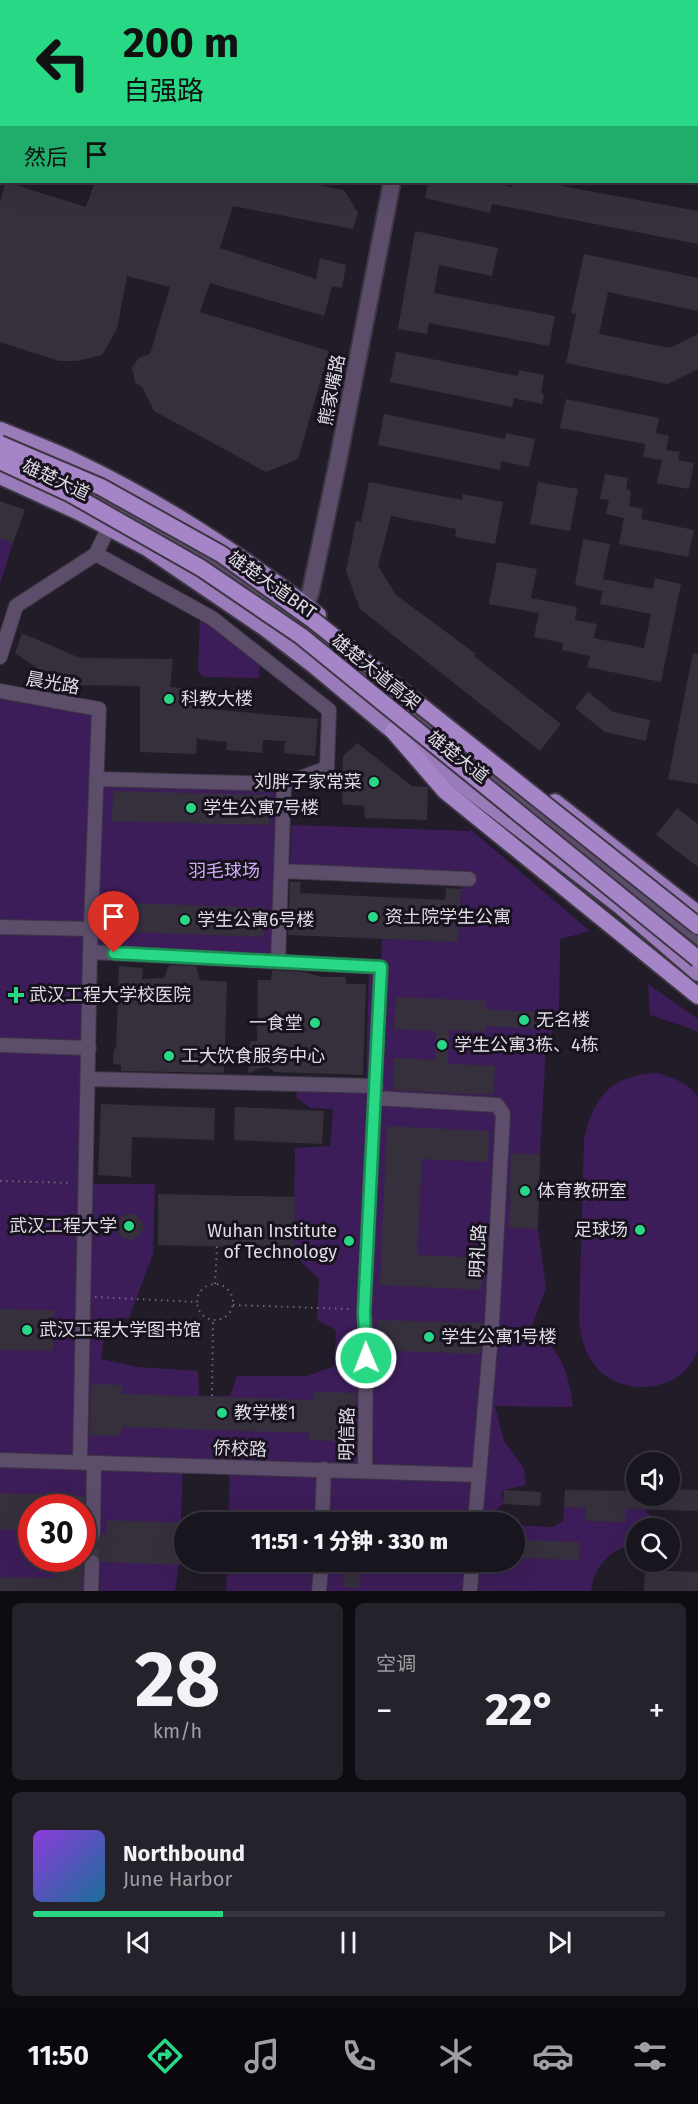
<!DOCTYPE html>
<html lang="zh">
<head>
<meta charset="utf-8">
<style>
	:root { --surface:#19151e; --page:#26222b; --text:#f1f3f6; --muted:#9f9fa4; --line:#37343c; --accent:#28d885 }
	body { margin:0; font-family:"Fira Sans","Noto Sans SC",sans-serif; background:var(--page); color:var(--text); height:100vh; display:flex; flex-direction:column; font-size:22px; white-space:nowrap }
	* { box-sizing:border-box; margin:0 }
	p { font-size:20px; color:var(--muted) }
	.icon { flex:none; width:33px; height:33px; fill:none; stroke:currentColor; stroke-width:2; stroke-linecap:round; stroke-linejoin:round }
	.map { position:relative; height:1591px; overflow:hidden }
	.drawer { display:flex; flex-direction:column; gap:12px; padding:12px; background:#0e0c10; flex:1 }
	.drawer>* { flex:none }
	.banner { position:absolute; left:0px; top:0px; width:699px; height:183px; box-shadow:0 6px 24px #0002,0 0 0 2px var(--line); background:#28d885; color:#111; overflow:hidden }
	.tools { position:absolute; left:626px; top:1452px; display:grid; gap:12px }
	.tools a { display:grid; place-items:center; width:54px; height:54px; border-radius:50%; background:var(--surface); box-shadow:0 6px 24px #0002,0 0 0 2px var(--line); font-size:30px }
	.speed { position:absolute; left:18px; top:1494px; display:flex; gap:12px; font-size:30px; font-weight:700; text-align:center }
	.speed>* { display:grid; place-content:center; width:78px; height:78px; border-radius:50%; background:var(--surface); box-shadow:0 6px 24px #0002,0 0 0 2px var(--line); line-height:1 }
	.speed .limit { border:9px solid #d22; background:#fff; color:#111 }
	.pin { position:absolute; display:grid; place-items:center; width:51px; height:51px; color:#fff; margin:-62px -26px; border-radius:50% 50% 50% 0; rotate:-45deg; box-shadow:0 0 6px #0007 }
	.pin .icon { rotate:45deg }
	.me { position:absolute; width:66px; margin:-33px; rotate:359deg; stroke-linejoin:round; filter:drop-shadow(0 0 4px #0008) }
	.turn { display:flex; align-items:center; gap:21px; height:126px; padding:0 24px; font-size:27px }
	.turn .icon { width:78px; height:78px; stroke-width:2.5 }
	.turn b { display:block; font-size:42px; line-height:51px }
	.then { display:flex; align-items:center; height:57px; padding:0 24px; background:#0003; gap:12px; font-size:22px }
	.big { font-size:45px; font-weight:800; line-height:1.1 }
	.drawer .tile { flex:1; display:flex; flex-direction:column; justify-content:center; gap:9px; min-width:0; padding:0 21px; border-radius:9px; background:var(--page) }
	.drawer .dial { align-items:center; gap:0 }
	.dial b { font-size:78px; line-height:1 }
	.song { display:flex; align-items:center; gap:18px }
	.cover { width:72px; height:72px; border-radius:9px; background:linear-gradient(135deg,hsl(270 70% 55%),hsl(200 70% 35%)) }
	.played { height:6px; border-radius:3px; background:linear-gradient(90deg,var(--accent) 30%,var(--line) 30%) }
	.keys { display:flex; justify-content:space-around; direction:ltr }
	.heat { display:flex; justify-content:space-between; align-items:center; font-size:33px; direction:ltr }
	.drawer .tiles { flex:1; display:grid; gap:12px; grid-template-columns:1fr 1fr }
	.tile:last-child { grid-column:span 2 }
	.trip { position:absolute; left:174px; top:1512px; width:351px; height:60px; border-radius:30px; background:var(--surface); box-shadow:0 6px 24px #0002,0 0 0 2px var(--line); font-weight:800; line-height:60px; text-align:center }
	.menu { display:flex; height:96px; justify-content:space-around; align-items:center; background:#0a080c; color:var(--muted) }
	.menu .icon { width:42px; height:42px }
	.menu .current { color:var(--accent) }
	.menu b { font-size:27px; color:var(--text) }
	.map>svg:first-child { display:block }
</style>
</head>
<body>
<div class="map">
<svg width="698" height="1591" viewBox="0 0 698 1591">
	<rect width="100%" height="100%" fill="#211c28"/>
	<path fill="#3d1d59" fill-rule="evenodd" d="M0 538 13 543 0 584Z
		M200 618 260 662 259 678 203 677 198 670Z
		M0 691 99 709 96 779 284 784 278 962 91 952 86 1184H155L153 1254 129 1318 106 1319 101 1359 138 1367 198 1371 199 1396H230L237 1376H307L334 1366 336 1330 317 1320 319 1279 293 1254 295 1148 330 1146 333 1109 310 1108 296 1097 298 1084 366 1086 369 966H381L382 939 458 942 461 889 469 879 470 871 290 865 291 825 471 831 464 824 590 931 560 939 559 1012 546 1047 540 1154 538 1229 546 1288 532 1326C561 1353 568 1368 573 1407L495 1406 504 1441 524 1469 526 1485 504 1490 502 1493 503 1504 497 1508 498 1514 507 1522H228L230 1467 183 1466 179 1565 175 1591H0ZM32 1508H82V1558H32Z
		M648 984 698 1019V1033L692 1029 650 1015Z
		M658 1073C673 1078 689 1083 698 1097V1349C684 1395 615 1400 591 1360 583 1348 581 1334 579 1321L584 1139C594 1095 612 1075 658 1073Z
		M564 1507 586 1508 587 1521 625 1522 626 1509H646L647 1513 668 1525 666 1528H636V1543C611 1550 595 1563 591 1591H226L227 1562H514L515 1525 553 1527 563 1521Z"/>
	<path fill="#36303d" d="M6 182 86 207 95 182H302L344 190 358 213 353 229 233 206 220 248 316 279 320 258 346 265 342 288 332 286 324 316 210 283 200 312 329 351 298 459 266 472 154 411 142 387 135 382 132 367 139 358 150 354 170 287 127 276 117 329 102 355 77 361H59L0 342V202Z
		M428 182H488L512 187 513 182H540L698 211V244L492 204 490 213 425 198Z
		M415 231 498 248 492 276 439 265 434 293 555 316 549 346 429 323 427 334 398 329Z
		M584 254 698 278V311L608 292 599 334 670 348 698 334V369L667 384 566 363 576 314 571 313Z
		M396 352 518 376 519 370 544 375 541 393 544 394 542 404 514 398 512 407 390 382Z
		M566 399 659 418 656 433 669 436 666 450 680 452 678 460 694 463 689 489 657 483 662 460 643 457 645 444 560 428Z
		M384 414 505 439 506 433 535 439 529 467 501 461 500 470 378 445Z
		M605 474 628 478 626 489 631 491 629 506 643 509 641 519 694 530 688 557 619 544 624 518 606 514 609 500 600 499Z
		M369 482 462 500 463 494 503 502 495 544 455 537 456 529 391 516 378 566 396 595 476 654 474 656 561 724 540 751 360 609 346 571 356 521 361 522Z
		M538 482 578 489 570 531 530 524Z
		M0 501 25 510 13 543 0 538Z
		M583 539 610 544 603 579 653 589 655 578 681 584 661 682 587 667 590 656 562 650 563 643 534 637 539 613 489 604 497 562 537 569 531 598 577 607 575 620 597 624 594 638 644 648 651 614 600 604 603 591 575 585Z
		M22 633 80 658 173 659 170 687 200 690 198 708 318 719 315 756 284 753 285 741 263 740 262 753 226 750 227 742 197 739 196 754 140 752V686L75 685 50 677 15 653Z
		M693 653 698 654V784L668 779Z
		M588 692 613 712 650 720 646 741 605 732 575 708Z
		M357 743 412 786 428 787 427 820 365 818 364 806 342 804 343 756Z
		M113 791 270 795 269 825 112 821Z
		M677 808 698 824V867L656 835Z
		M290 882H301L300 893 445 900 446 888 461 889 458 942 288 935Z
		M106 902 265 908 264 937 105 931Z
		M169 965 196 966 200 980 227 982 224 1073 121 1071V1065L113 1063 114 1049H116L119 966 143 968 142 979 164 978Z
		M272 970 303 972 322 977H346V984H366L363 1075 275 1072 266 1066 248 1073 250 1041H257L258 980H271Z
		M396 997 486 1001V1009L549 1013 548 1029 485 1026V1032L449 1030 448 1064 495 1066 493 1095 393 1090 394 1058 435 1060 436 1031 394 1029Z
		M101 1104 215 1108 214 1140 132 1137 131 1177 98 1175Z
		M235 1107 324 1111 322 1144 234 1140Z
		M387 1126 489 1131 488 1162 422 1159 417 1255 483 1258 482 1290 380 1285Z
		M511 1153 540 1154 538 1229 509 1228Z
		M158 1194 295 1197 294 1248 158 1245Z
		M127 1214H135L145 1226 140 1235 132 1240 123 1238 119 1235 116 1227 119 1218Z
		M0 1309 54 1310 53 1351 0 1350Z
		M377 1320 483 1323 480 1354 376 1350Z
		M91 1384 123 1385 122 1394 314 1400V1392L356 1393 355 1442 309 1440V1433L122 1427 120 1436 90 1435Z
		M669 1489 698 1490V1511L626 1509V1522L586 1521V1508L564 1507 565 1490 636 1491V1496H669Z
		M504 1490 541 1492 540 1506 503 1504Z
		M0 1493 85 1496 84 1508H32V1530L0 1529Z
		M107 1520 184 1523V1565L101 1562 97 1555 92 1553 85 1557 83 1561 82 1591H0V1577L54 1578 55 1558H82V1533L89 1541H97L102 1534H107Z
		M514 1540 580 1542 579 1560 514 1558Z
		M344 1562H360V1588L343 1587Z
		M645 1570 698 1572V1591H644Z"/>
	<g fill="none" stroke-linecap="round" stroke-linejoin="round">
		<path stroke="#3e3944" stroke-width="14" stroke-dasharray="14 7" stroke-linecap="butt" d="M92 1562 93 1533"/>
		<g stroke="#3c3742" stroke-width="10">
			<path id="service" d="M75 484 207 558 286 612 356 666 453 747 698 941"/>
		</g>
		<g stroke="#3c3742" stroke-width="16">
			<path id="minor" d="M96 554 212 618 329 710 327 768 284 784
				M0 657 16 606 96 554 105 535
				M0 691 99 709 90 952 80 1462
				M96 779 284 784 278 962
				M281 871 469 879
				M0 927 91 929
				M90 952 381 967 364 1312 366 1336 365 1470
				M0 1045 89 1048
				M88 1079 376 1086
				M375 1098 497 1105 503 1114 492 1323 475 1522
				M0 1460 478 1475
				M322 1522 324 1469
				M93 1533 94 1463
				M91 1591 92 1562
				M319 1591 321 1569
				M470 1591 472 1562"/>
		</g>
		<g stroke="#3c3742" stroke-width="20">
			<path id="tertiary" d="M427 2V0
				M306 605 311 590 338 461 392 182"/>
		</g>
		<g stroke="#3c3742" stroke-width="20">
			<path id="primary" d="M0 430C24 440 49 449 72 460 159 501 242 555 318 615
				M0 476 79 512 147 548 265 628 316 667 393 731 620 906 698 973
				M555 802 698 914"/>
		</g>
		<g stroke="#3c3742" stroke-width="20">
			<path id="trunk" d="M393 731 445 791 698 996"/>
		</g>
		<path stroke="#6e6a74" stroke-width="2" stroke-dasharray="1.5 4.5" stroke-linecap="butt" d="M0 1181 72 1183
			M197 1302a18 18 0 1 1 36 0a18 18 0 1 1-36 0Z
			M215 1284 217 1246
			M95 1297 197 1302
			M233 1305 350 1309
			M212 1396 213 1320"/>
		<use href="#service" stroke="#5c4e6b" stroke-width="7"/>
		<use href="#minor" stroke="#5c4e6b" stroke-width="14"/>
		<use href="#tertiary" stroke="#5c4e6b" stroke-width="16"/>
		<use href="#primary" stroke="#997bb9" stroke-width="16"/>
		<use href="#trunk" stroke="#a684c8" stroke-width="16"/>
		<g stroke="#3c3742" stroke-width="20" stroke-linecap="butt">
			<path id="trunk-bridge" d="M0 444 101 487 221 554 313 620 698 926
				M0 461 71 494 201 568 301 636 698 959"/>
		</g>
		<use href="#trunk-bridge" stroke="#a684c8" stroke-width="16"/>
	</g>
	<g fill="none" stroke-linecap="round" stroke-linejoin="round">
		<g stroke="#1a8c56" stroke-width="15">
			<path id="route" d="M114 953 381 967 364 1312 366 1358"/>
		</g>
		<use href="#route" stroke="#28d885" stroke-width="10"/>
	</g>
	<g fill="#28d885" stroke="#18121e" stroke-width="2">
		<circle cx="169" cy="699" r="6"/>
		<circle cx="374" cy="782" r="6"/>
		<circle cx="191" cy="808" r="6"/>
		<circle cx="373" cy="917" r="6"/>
		<circle cx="185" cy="920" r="6"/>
		<path d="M13 986h6v6h6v6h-6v6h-6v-6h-6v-6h6z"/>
		<circle cx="524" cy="1020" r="6"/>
		<circle cx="315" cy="1023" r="6"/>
		<circle cx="442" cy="1045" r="6"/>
		<circle cx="169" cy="1056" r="6"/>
		<circle cx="525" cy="1191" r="6"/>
		<circle cx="129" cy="1226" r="6"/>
		<circle cx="640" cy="1230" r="6"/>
		<circle cx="349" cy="1241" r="6"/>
		<circle cx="27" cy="1330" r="6"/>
		<circle cx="429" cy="1337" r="6"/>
		<circle cx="222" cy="1413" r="6"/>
	</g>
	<g text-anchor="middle" stroke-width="6" stroke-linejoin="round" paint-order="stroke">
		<g font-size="18" fill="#dfdce4" stroke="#18121e">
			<text transform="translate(332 390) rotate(-79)" y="6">熊家嘴路</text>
			<text transform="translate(56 480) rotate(25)" y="6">雄楚大道</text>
			<text transform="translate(272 585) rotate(35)" y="6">雄楚大道BRT</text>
			<text transform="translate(376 672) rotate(39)" y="6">雄楚大道高架</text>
			<text transform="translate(53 683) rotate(10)" y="6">晨光路</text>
			<text transform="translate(458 757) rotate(38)" y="6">雄楚大道</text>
			<text transform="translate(478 1251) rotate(-87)" y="6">明礼路</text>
			<text transform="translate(347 1434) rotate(-89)" y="6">明信路</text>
			<text transform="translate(240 1449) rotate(2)" y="6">侨校路</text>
		</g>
		<g font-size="18" fill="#dfdce4" stroke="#18121e" text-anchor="start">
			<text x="181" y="705">科教大楼</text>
			<text x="362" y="788" text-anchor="end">刘胖子家常菜</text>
			<text x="203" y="814">学生公寓7号楼</text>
			<text x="385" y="923">资土院学生公寓</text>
			<text x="197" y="926">学生公寓6号楼</text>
			<text x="29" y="1001">武汉工程大学校医院</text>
			<text x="536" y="1026">无名楼</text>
			<text x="303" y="1029" text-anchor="end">一食堂</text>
			<text x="454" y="1051">学生公寓3栋、4栋</text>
			<text x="181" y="1062">工大饮食服务中心</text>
			<text x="537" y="1197">体育教研室</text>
			<text x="117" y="1232" text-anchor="end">武汉工程大学</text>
			<text x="628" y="1236" text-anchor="end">足球场</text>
			<text x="337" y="1237" text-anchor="end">Wuhan Institute<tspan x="337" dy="21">of Technology</tspan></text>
			<text x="39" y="1336">武汉工程大学图书馆</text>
			<text x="441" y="1343">学生公寓1号楼</text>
			<text x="234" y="1419">教学楼1</text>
		</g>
		<g font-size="18" fill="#d1acfa" stroke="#18121e">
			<text x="224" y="877">羽毛球场</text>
		</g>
	</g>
</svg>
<div class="tools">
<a><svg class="icon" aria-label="sound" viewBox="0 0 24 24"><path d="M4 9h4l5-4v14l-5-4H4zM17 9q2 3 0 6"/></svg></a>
<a><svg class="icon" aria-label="search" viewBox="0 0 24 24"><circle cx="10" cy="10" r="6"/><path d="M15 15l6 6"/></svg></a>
</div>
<div class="speed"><div class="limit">30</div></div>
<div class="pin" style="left:114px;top:953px;background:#d93025"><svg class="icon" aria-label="arrive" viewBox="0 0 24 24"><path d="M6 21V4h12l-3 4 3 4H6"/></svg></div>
<svg class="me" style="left:366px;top:1358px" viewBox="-20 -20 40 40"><circle r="17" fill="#28d885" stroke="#fff" stroke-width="3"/><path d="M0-11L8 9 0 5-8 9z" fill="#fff"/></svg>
<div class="trip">11:51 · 1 分钟 · 330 m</div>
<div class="banner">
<div class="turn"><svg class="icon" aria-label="left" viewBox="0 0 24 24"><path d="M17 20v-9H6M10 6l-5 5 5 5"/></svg><div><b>200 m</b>自强路</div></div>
<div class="then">然后<svg class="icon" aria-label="arrive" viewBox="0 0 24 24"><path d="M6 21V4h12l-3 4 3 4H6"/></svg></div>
</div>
</div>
<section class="drawer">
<div class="tiles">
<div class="tile dial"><b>28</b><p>km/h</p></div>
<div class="tile"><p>空调</p>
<div class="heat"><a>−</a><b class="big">22°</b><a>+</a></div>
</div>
<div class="tile">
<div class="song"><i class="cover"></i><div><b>Northbound</b><p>June Harbor</p></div></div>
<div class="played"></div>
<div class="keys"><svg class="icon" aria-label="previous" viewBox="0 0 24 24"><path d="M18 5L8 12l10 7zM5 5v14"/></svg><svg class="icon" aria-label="pause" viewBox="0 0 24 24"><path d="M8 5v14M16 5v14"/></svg><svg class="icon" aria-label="next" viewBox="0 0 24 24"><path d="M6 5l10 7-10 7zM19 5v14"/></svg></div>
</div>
</div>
</section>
<nav class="menu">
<b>11:50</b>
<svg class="icon current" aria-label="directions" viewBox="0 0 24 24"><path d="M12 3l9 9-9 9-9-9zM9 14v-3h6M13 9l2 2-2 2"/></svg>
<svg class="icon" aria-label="music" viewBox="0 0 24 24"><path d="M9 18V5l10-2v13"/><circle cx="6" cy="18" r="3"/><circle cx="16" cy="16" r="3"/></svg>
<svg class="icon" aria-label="phone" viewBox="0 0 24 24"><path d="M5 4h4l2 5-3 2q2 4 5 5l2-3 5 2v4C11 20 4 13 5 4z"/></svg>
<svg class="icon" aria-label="climate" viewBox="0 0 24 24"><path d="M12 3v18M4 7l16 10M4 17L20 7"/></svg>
<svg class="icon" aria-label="car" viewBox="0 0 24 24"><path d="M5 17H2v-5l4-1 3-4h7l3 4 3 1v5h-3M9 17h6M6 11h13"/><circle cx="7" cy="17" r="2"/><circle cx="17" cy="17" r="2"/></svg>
<svg class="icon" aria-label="filters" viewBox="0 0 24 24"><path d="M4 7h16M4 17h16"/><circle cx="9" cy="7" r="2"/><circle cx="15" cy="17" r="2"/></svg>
</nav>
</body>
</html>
